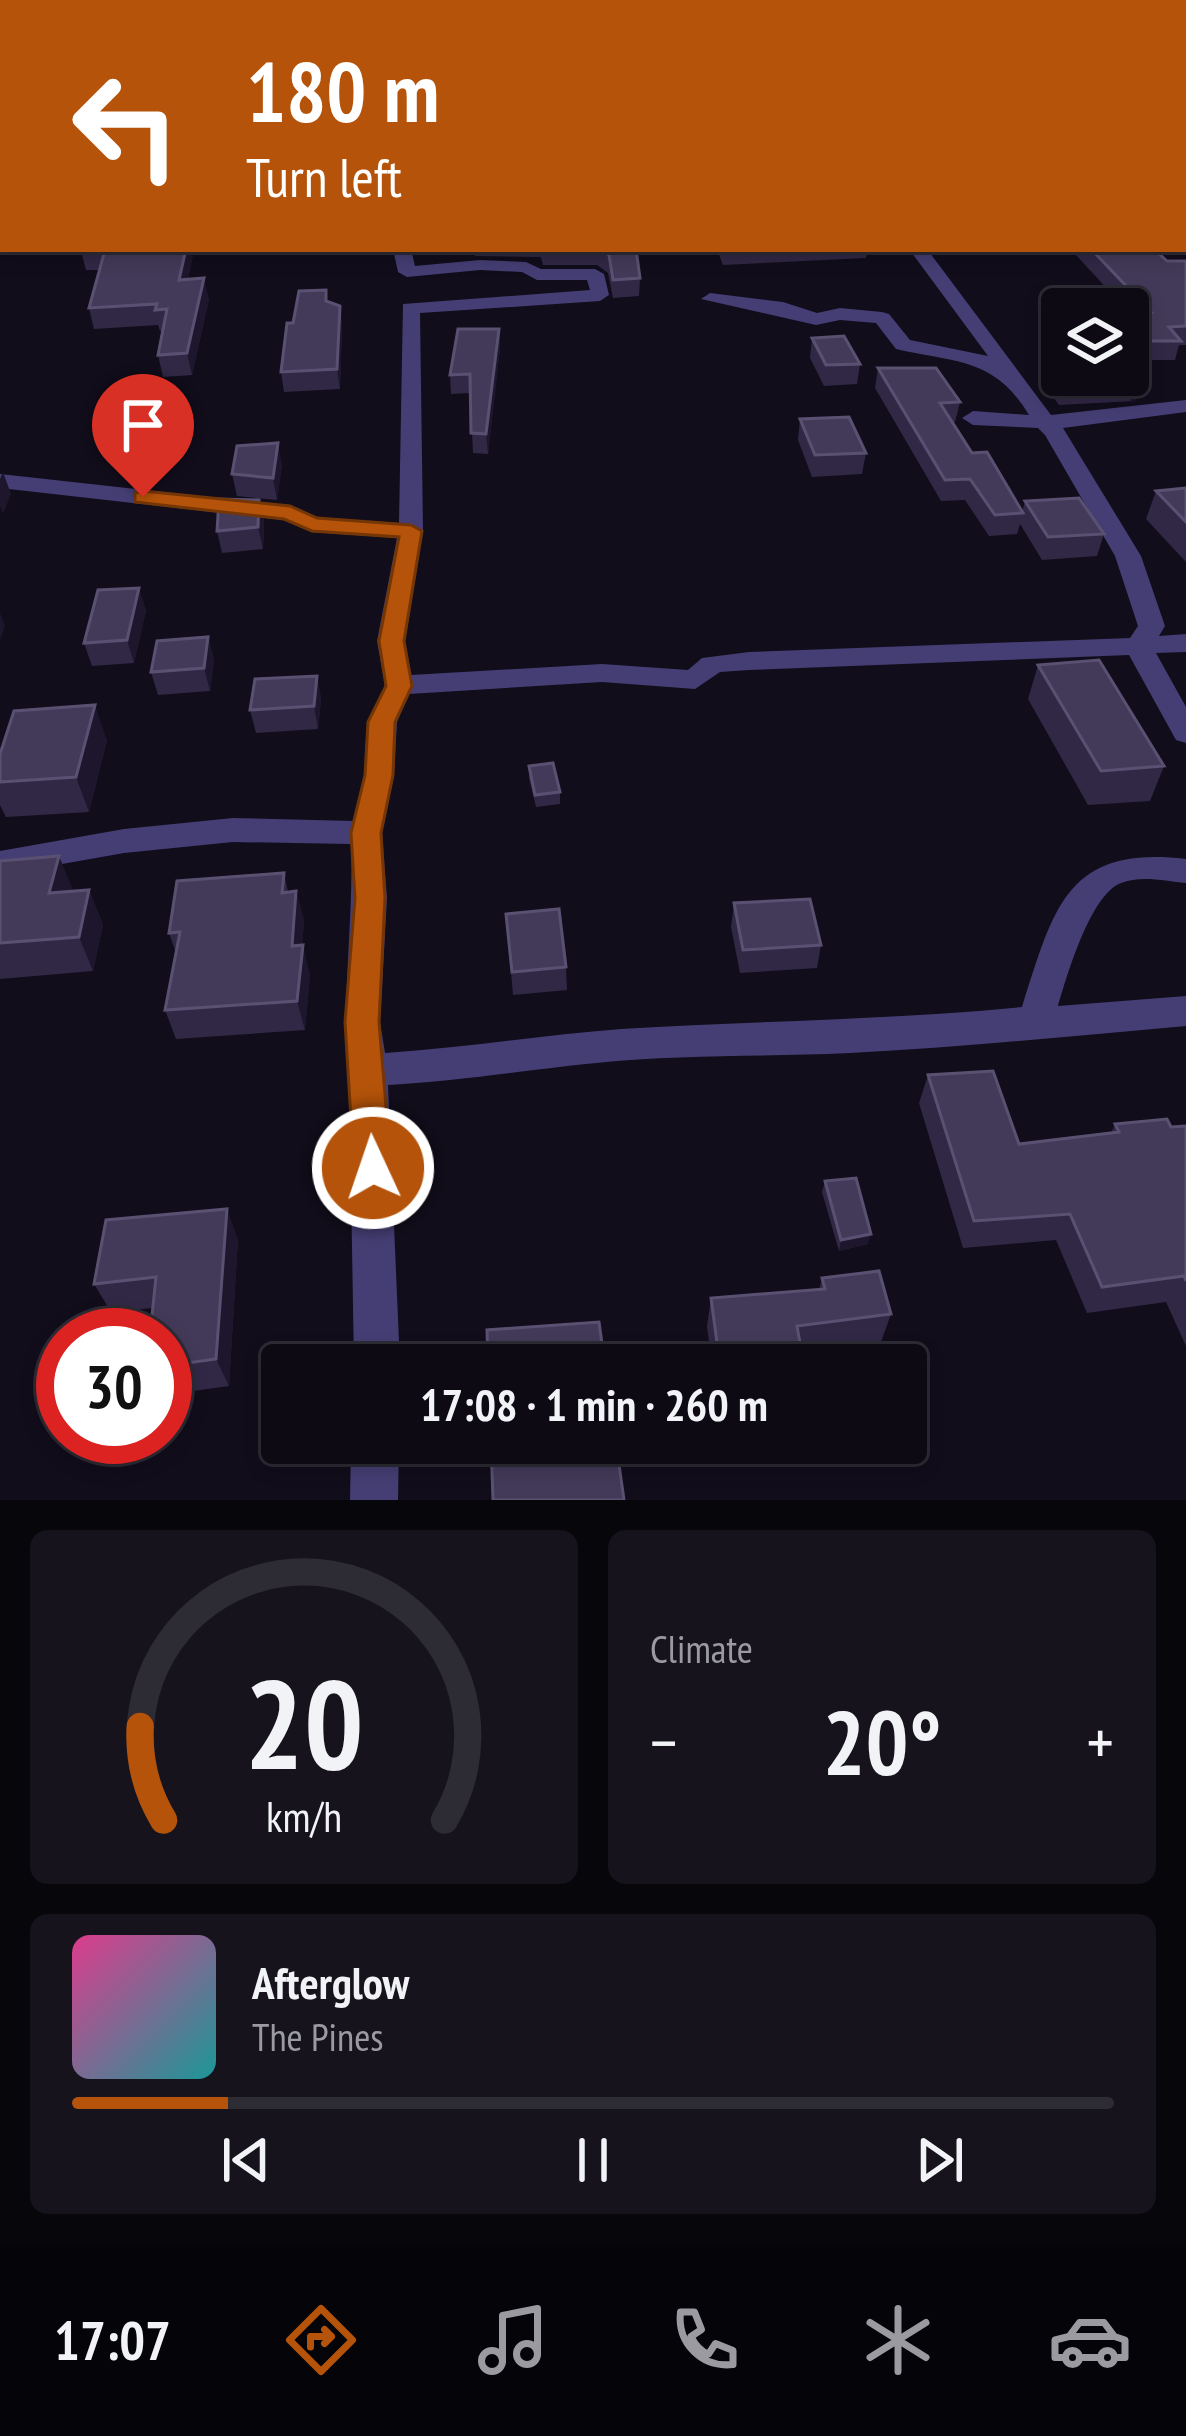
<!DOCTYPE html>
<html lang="en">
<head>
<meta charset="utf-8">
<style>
	:root { --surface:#0d0a14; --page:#16131d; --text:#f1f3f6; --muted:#9a9aa0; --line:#2d2b34; --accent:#b45309 }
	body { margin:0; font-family:"PT Sans Narrow",sans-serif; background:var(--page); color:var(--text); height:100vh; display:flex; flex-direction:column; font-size:45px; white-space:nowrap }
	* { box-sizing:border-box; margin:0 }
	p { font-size:39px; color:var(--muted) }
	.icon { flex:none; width:66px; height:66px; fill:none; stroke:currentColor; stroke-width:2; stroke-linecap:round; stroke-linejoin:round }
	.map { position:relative; height:1500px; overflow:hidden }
	.details { display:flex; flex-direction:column; gap:30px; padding:30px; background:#07060b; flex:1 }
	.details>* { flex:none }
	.hud { position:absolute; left:0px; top:0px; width:1188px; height:252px; box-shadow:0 6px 18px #0003,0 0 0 3px var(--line); background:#b45309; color:#fff; overflow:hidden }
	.buttons { position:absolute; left:1041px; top:288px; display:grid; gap:24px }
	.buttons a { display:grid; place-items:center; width:108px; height:108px; border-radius:12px; background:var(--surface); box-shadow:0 6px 18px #0003,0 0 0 3px var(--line); font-size:60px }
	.speed { position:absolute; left:36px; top:1308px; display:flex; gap:24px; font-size:60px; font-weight:700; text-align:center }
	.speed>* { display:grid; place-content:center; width:156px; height:156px; border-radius:50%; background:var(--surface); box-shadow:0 6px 18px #0003,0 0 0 3px var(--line); line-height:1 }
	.speed .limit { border:18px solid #d22; background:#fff; color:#111 }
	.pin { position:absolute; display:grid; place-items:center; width:102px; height:102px; color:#fff; margin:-123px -51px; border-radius:50% 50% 50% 0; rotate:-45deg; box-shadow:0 0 12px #0007 }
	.pin .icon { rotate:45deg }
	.me { position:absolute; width:132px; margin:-66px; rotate:357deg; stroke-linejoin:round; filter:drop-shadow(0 0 9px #0008) }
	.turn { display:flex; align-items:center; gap:42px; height:252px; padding:0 48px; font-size:54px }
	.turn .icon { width:156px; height:156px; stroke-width:2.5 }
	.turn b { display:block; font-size:84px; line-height:102px }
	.big { font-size:90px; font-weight:800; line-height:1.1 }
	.details .widget { flex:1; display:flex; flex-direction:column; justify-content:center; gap:18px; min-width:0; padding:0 42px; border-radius:18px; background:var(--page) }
	.details .dial { align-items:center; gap:0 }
	.dial svg { height:312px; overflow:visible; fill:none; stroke:var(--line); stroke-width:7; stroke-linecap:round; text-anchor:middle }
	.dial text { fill:var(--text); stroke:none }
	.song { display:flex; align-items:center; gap:36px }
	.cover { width:144px; height:144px; border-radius:18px; background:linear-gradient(135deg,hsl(330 70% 55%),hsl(180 70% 35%)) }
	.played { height:12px; border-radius:6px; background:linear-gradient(90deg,var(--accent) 15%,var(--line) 15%) }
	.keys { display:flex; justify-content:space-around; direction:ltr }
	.heat { display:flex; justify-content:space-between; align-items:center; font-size:66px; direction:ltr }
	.details .tiles { flex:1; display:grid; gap:30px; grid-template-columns:1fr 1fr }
	.widget:last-child { grid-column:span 2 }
	.trip { position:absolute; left:261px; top:1344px; width:666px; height:120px; border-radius:12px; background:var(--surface); box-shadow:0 6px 18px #0003,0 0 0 3px var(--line); font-weight:800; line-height:120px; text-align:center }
	.tab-bar { display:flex; height:192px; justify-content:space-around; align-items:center; background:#050408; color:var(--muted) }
	.tab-bar .icon { width:84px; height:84px }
	.tab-bar .current { color:var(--accent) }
	.tab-bar b { font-size:54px; color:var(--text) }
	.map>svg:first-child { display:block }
</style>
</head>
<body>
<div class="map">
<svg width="1186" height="1500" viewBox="0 0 1186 1500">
	<rect width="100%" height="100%" fill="#110d1b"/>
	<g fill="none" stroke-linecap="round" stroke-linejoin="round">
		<path fill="#453e74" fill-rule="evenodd" d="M790 0H804L807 3H793Z
			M0 53H3V61H0Z
			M1185 210H1186V220H1185Z
			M393 249H411L415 266 480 260 526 262 541 269H595L604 274 609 295 600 301 420 313 423 531 405 641 411 675 602 664 688 670 702 658 749 652 1130 638 1138 626 1115 556 1045 435 1038 428 973 425 962 418 973 411 1029 415C994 357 956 363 896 349L876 323 840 320 816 325 701 299 710 293 783 302 817 313 840 308 882 312 889 314 910 340 988 356 909 249H927L1051 415 1186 400V412L1063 428 1141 556 1165 626 1159 636 1186 634V652L1156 653 1186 707V743L1176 740 1129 655 749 670 720 672 695 689 602 682 409 694 397 722 394 775 382 833 387 898 380 1022 385 1053C464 1048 542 1035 621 1029 755 1021 888 1020 1022 1007 1054 907 1067 845 1186 859V883C1166 881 1140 875 1121 883 1090 895 1067 976 1058 1006L1186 996V1026C1074 1036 963 1047 850 1053 765 1057 681 1054 596 1063 525 1070 460 1081 388 1085L400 1365H354L349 1070C341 995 354 920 351 844L233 842 124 853 0 875V851L124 829 233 818 353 821 364 775 367 722 385 685 377 641 397 538 312 532 283 520 0 488V474L289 506 317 518 399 523 403 304 590 290 587 280H537L522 272 480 270 407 277 398 272Z
			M351 1443H399L398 1500H350Z"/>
	</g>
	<path fill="#312846" d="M0 0H133L3 3V49H0V31L3 30H0Z
		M194 249 188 279 209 299 192 375 163 377 158 355 163 330 160 331 158 325 94 329 89 308 100 270H86L81 251Z
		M475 249H636L640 278 639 296 613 298 608 273 597 265H543L541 257 475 256Z
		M703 249H877L867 250 866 258 723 265 718 252 704 253Z
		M1075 249H1154L1167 261H1186V345H1179L1175 360H1141L1128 342V309H1126L1074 253Z
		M326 290 327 302 340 306 342 325 340 389 284 392 281 372 293 323Z
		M499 329 500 348 488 454 473 453 470 393 451 394 450 375Z
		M812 338 860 364 857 384 824 386 810 358Z
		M1047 362 1142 380 1135 401 1059 405 1042 382Z
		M878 368 960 402 955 422 952 423 972 453 1022 512 1025 501 1104 534 1097 556 1042 560 1020 524 1017 534 989 536 965 500 941 501 875 388Z
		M800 419 866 453 862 474 812 477 798 440Z
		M282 465 277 500 237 496 232 474Z
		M1186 488V562L1146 519 1156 491Z
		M259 500 264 522 263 549 222 553 217 531Z
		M146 610 134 663 92 666 84 643Z
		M208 637 214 660 210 691 158 695 151 672Z
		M1038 665 1164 766 1150 801 1088 805 1028 699Z
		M317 676 321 699 318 729 256 733 250 710Z
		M107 740 89 812 6 817 0 805V754Z
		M529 766 560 792V804L536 807 529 778Z
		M0 861 73 891 89 890 103 925 93 971 0 979Z
		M284 873 288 892 296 891 304 921 302 945 310 975 305 1030 176 1039 165 1010 176 953 169 933Z
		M734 903 821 945 817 968 740 973 731 927Z
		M506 914 566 967 567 990 513 995Z
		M928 1075 1019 1144 1111 1133 1115 1124 1171 1127 1186 1126V1346L1166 1302 1087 1313 1056 1240 963 1248 919 1103Z
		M825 1181 868 1244 839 1251 822 1192Z
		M238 1239 229 1386 165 1395V1335L153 1308 111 1312 94 1284Z
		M822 1278 891 1314 881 1342 802 1353 804 1365H712L707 1326 711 1298 819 1290Z
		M723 1443H807L724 1451Z"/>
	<path fill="#1d162d" d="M90 0H108L105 3H85Z
		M186 249H194L184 300 179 280Z
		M204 278 209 299 192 375 187 353Z
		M340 306 342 325 340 389 337 369Z
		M499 329 500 348 488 454 486 434Z
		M1142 380 1135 401 1130 402 1136 381Z
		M278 443 282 465 277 500 273 478Z
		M3 472 11 494 3 514 0 506V479Z
		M259 500 264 522 263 549 258 527Z
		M139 588 146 610 134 663 127 640Z
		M0 613 5 626 0 640Z
		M208 637 214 660 210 691 204 668Z
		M317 676 321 699 318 729 314 706Z
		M95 705 107 740 89 812 76 777Z
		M59 856 73 890 64 928 49 893Z
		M89 890 103 925 93 971 79 937Z
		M296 891 304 921 300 975 292 946Z
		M303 945 310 975 305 1030 297 1001Z
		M227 1209 238 1239 229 1386 216 1359Z
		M871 1234 868 1244 839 1251 841 1240Z"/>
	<path fill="#433a59" stroke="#5a5172" stroke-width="3" d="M0 0H90L85 3H3V37H0V31H3V17H0Z
		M82 249H186L179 280 204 278 187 353 158 355 167 309 155 310 157 304 89 308 105 250 81 251Z
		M600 249H636L640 278 613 280 609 255Z
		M1091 249H1154L1167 261H1186V326L1169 327 1181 341H1146L1128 316V312H1151Z
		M326 290V301L340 306 337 369 281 372 287 323H293L299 291Z
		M458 329H499L486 434 471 433 470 374 450 375Z
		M844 336 860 364 826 365 812 338Z
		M1062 361V375H1128V365L1142 380 1065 385 1047 362Z
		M878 368H936L960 402 940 403 972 453 987 452 1023 513 995 515 970 479 945 480Z
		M849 417 866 453 815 455 800 419Z
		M278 443 273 478 232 474 237 446Z
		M1186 488V522L1156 491Z
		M1079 498 1104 534 1048 537 1025 501Z
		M219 499 259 500 258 527 217 531Z
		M139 588 127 640 84 643 98 590Z
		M208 637 204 668 151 672 157 641Z
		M1099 660 1164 766 1101 771 1038 665Z
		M317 676 314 706 250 710 255 679Z
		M95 705 76 777 0 782V754L14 711Z
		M553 763 560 792 535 795 529 766Z
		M59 856 49 893 89 890 79 937 0 943V861Z
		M284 873 282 893 296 891 292 946 303 945 297 1001 165 1010 180 932 169 933 177 881Z
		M810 899 821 945 743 950 734 903Z
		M559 909 566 967 512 972 506 914Z
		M993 1071 1019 1144 1119 1132 1115 1124 1167 1119 1171 1127 1186 1126V1281L1184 1276 1102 1287 1070 1214 974 1221 928 1075Z
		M856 1178 871 1234 841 1240 825 1181Z
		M227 1209 216 1359 165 1366V1335H150L156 1277 94 1284 106 1220Z
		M879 1271 891 1314 797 1326 804 1365H720L711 1298 825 1289 822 1278Z
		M599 1322 605 1365H488L487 1330Z
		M491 1443H616L624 1500H493Z"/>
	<path fill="#b45309" stroke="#753606" stroke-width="3" d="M143 491 290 506 317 518 411 525 422 531 404 641 412 686 395 722 393 775 381 833 385 898 379 1022 391 1168 386 1180 373 1185 360 1180 354 1168 345 1022 355 898 351 833 365 775 368 722 386 686 379 641 399 537 312 531 284 519 135 502V493Z"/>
</svg>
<div class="buttons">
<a><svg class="icon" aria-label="layers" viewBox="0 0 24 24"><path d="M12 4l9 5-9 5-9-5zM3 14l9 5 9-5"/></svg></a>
</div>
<div class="speed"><div class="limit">30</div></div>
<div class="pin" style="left:143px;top:497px;background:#d93025"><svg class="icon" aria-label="arrive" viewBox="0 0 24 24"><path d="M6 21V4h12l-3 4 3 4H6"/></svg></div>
<svg class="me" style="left:373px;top:1168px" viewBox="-20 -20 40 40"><circle r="17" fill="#b45309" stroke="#fff" stroke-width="3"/><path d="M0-11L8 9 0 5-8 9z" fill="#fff"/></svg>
<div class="trip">17:08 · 1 min · 260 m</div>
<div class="hud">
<div class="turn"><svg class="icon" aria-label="left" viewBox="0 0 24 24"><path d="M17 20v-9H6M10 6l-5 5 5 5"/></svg><div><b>180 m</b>Turn left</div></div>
</div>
</div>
<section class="details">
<div class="tiles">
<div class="widget dial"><svg viewBox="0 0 100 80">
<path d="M14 69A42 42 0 1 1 86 69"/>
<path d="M14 69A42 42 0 0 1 8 45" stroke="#b45309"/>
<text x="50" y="56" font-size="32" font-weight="700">20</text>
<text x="50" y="72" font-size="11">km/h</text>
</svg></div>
<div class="widget"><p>Climate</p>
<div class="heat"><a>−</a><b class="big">20°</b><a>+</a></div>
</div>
<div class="widget">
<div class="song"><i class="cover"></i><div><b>Afterglow</b><p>The Pines</p></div></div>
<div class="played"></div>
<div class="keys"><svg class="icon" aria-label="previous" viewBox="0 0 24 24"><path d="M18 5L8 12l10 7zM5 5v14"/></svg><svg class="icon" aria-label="pause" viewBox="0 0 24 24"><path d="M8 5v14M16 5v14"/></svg><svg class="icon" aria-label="next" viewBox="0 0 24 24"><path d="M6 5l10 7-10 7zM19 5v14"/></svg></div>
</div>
</div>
</section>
<nav class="tab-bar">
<b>17:07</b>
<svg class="icon current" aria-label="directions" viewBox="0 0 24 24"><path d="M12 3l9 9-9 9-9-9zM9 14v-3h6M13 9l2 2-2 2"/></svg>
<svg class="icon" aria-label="music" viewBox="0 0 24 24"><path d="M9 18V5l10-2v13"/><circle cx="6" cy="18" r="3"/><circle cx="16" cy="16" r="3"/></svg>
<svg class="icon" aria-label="phone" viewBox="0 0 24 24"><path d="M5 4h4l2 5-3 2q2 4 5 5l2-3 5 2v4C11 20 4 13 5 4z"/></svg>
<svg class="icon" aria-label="climate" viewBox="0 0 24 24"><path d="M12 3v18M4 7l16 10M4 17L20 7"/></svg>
<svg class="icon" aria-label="car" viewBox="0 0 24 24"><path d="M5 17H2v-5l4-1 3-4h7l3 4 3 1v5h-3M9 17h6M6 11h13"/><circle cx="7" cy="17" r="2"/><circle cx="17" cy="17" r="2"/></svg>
</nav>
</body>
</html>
